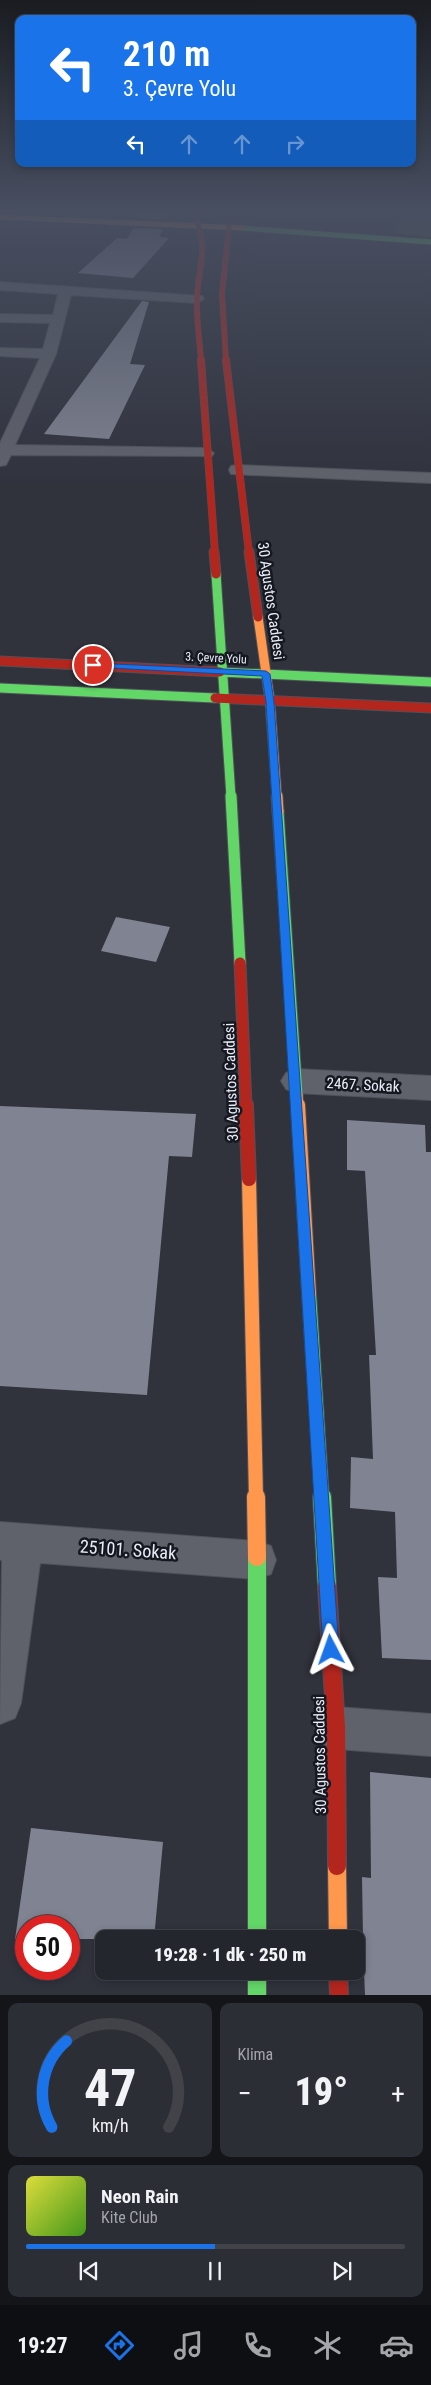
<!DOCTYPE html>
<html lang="tr">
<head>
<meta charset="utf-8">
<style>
	:root { --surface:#24262d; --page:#2c2e35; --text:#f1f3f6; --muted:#a3a5aa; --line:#414349; --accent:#1a73e8 }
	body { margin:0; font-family:"Roboto Condensed",sans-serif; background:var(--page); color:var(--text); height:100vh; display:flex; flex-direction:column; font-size:19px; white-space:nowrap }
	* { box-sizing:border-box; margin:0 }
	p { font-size:16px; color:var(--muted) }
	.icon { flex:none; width:28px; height:28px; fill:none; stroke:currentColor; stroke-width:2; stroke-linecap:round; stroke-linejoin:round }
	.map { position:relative; height:1995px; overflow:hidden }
	.panel { display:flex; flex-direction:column; gap:8px; padding:8px; background:#141519; flex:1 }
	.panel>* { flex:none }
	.banner { position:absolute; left:15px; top:15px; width:401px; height:152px; border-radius:10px; box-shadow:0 2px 8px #0003,0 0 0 1px var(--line); background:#1a73e8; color:#fff; overflow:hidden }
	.speed { position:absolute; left:15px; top:1915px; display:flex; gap:10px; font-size:25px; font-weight:700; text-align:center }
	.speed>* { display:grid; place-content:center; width:65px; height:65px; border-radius:50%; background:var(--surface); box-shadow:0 2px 8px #0003,0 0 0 1px var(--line); line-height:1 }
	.speed .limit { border:8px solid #d22; background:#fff; color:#111 }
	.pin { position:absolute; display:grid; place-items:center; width:42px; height:42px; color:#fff; margin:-21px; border:2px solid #fff; border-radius:50%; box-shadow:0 1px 5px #0007 }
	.me { position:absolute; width:55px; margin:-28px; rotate:356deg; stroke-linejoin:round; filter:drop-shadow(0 0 4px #0008) }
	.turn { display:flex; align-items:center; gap:18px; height:105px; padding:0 25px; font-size:22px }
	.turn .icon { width:65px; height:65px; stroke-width:2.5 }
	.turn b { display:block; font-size:35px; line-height:42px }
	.lanes { display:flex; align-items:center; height:48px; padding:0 25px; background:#0003; justify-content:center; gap:25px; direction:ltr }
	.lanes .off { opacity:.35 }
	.big { font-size:38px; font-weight:800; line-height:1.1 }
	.panel .widget { flex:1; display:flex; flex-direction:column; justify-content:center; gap:8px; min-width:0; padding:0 18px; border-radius:10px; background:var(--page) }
	.panel .dial { align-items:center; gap:0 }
	.dial svg { height:130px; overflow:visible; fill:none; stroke:var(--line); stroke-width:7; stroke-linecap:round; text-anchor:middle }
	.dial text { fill:var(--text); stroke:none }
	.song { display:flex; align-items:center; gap:15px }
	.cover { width:60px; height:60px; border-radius:8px; background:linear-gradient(135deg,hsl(60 70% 55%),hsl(100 70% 35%)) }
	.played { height:5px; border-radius:2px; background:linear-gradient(90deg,var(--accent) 50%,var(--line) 50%) }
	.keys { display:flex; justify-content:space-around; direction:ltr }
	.heat { display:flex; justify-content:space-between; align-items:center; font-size:28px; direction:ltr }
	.panel .tiles { flex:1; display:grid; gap:8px; grid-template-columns:1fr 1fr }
	.widget:last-child { grid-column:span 2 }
	.trip { position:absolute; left:95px; top:1930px; width:270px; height:50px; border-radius:10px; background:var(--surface); box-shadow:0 2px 8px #0003,0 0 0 1px var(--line); font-weight:800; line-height:50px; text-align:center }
	.tabs { display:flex; height:80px; justify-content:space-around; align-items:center; background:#0e0f12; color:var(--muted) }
	.tabs .icon { width:35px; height:35px }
	.tabs .current { color:var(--accent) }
	.tabs b { font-size:22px; color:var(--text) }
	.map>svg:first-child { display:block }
</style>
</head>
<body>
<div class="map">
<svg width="431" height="1995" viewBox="0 0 431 1995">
	<rect width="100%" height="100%" fill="#30323c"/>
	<path fill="#464c33" d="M0 209H183V218L0 212Z
		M409 209H431V237L391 233Z"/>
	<path fill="#808391" d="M143 211 172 212 168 219 139 218Z
		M133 228 163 229 159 237 169 238 133 278 78 273 117 238 127 239Z
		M142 301 149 302 130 364 145 365 109 439 44 434Z
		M116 917 170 927 156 962 101 951Z
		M0 1106 196 1114 192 1157 169 1156 147 1395 0 1386Z
		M347 1120 425 1125 426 1152H431V1660L382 1658 378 1577 397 1578 395 1512 350 1508 351 1457 373 1459 369 1355H376L365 1171 347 1170Z
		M370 1772 431 1778V1995H365L364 1971 357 1952 363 1939 362 1877 371 1878Z
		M31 1828 163 1842 154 1939H69V1926H26V1939H15Z"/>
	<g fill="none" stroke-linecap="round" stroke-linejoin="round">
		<g stroke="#4f515a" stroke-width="2">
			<path id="street" d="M0 282 202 296 204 299 197 303 71 295 56 354 15 445 206 448 214 453 212 456 11 455 6 465 0 466V443L40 358 0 356V348L43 349 50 323 0 322V314L53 315 58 294 0 290Z
				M237 465 431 473V483L231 474 229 470 231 466Z
				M296 1069 431 1076V1100L296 1093 286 1089 281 1081 286 1073Z
				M0 1522 257 1541 271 1546 276 1560 271 1574 257 1579 40 1563 21 1703 15 1718 0 1724 2 1560H0Z
				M336 1707 431 1714V1756L336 1749 321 1743 315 1728 321 1713Z"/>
		</g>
		<g stroke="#4f515a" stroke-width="6">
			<path id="fast-far4" d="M242 228 431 242"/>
		</g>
		<g stroke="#4f515a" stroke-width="11">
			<path id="fast-far3" d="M216 574 231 797
				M220 672 431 682
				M0 688 215 698"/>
		</g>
		<g stroke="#4f515a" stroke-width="13">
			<path id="fast-far2" d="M231 796 240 963
				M278 811 297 1095"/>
		</g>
		<g stroke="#4f515a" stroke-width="16">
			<path id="fast-far1" d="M309 1294 322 1498"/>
		</g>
		<g stroke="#4f515a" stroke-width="20">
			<path id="fast" d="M322 1497 327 1586
				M257 1557V1939
				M257 1971V1995"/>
		</g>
		<g stroke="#4f515a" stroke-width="6">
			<path id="slow-far4" d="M0 217 242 228"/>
		</g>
		<g stroke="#4f515a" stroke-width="11">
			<path id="slow-far3" d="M258 617 270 701 277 797"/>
		</g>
		<g stroke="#4f515a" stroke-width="13">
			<path id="slow-far2" d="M277 796 278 811
				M297 1095 298 1106"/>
		</g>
		<g stroke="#4f515a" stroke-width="16">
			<path id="slow-far1" d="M298 1105 309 1294
				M249 1179 256 1498"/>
		</g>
		<g stroke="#4f515a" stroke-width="20">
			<path id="slow" d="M256 1497 257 1557
				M337 1866 338 1939"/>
		</g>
		<g stroke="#4f515a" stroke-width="6">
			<path id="jam-far5" d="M182 209 192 212C211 244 198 266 197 299 196 319 200 341 201 361
				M226 361 222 294 229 227"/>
		</g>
		<g stroke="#4f515a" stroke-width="8">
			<path id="jam-far4" d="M201 360 215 553
				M226 360 249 553"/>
		</g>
		<g stroke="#4f515a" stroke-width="11">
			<path id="jam-far3" d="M214 552 216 574
				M249 552 258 617
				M0 661 220 672
				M215 698 431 708"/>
		</g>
		<g stroke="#4f515a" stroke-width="13">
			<path id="jam-far2" d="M240 963 246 1106"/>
		</g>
		<g stroke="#4f515a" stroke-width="16">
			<path id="jam-far1" d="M246 1105 249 1179"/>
		</g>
		<g stroke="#4f515a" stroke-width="20">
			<path id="jam" d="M327 1586 336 1728 337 1866
				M338 1971 339 1995"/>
		</g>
		<use href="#street" fill="#60626b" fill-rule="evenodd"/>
		<use href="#fast-far4" stroke="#63d668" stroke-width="5"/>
		<use href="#fast-far3" stroke="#63d668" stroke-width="9"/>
		<use href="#fast-far2" stroke="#63d668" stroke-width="11"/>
		<use href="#fast-far1" stroke="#63d668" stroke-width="14"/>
		<use href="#fast" stroke="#63d668" stroke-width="18"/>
		<use href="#slow-far4" stroke="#ff974d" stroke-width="5"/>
		<use href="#slow-far3" stroke="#ff974d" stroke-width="9"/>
		<use href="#slow-far2" stroke="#ff974d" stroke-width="11"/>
		<use href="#slow-far1" stroke="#ff974d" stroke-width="14"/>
		<use href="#slow" stroke="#ff974d" stroke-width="18"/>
		<use href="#jam-far5" stroke="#b3261e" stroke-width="5"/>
		<use href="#jam-far4" stroke="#b3261e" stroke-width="7"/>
		<use href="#jam-far3" stroke="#b3261e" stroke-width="9"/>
		<use href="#jam-far2" stroke="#b3261e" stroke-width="11"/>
		<use href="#jam-far1" stroke="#b3261e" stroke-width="14"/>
		<use href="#jam" stroke="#b3261e" stroke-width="18"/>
	</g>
	<linearGradient id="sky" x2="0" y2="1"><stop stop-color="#1a1c21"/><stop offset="0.43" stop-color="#484f61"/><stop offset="1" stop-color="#484f61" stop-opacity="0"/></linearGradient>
	<rect width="431" height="489" fill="url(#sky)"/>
	<path fill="#1a73e8" stroke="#114b97" d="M93 663 266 671 270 674 274 702 339 1650 337 1656 331 1658 325 1656 323 1650 266 702 262 676 90 667 89 665Z"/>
	<g text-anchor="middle" stroke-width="5" stroke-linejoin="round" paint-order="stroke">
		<g font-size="12" fill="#e9ecf8" stroke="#161820">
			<text transform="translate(216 658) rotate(3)" y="4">3. Çevre Yolu</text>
		</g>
		<g font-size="15" fill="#e9ecf8" stroke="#161820">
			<text transform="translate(271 601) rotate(82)" y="5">30 Agustos Caddesi</text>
			<text transform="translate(231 1082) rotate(-92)" y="5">30 Agustos Caddesi</text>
			<text transform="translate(363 1085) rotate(3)" y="5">2467. Sokak</text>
			<text transform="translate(320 1755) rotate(-91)" y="5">30 Agustos Caddesi</text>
		</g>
		<g font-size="18" fill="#e9ecf8" stroke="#161820">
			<text transform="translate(128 1550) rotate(4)" y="6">25101. Sokak</text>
		</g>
	</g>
</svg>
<div class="speed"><div class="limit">50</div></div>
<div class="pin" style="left:93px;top:665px;background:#d93025"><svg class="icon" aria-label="arrive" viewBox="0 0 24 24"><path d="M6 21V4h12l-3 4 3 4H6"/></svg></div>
<svg class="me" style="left:331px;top:1650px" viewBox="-20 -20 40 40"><path d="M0-17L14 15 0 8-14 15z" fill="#1a73e8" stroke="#fff" stroke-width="4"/></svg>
<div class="trip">19:28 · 1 dk · 250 m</div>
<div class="banner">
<div class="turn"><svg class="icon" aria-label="left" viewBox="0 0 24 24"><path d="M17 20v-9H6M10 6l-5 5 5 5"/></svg><div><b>210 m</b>3. Çevre Yolu</div></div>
<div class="lanes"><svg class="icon" aria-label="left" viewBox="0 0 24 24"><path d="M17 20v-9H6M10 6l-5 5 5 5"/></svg><svg class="icon off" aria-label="ahead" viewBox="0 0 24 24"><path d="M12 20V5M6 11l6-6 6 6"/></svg><svg class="icon off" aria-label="ahead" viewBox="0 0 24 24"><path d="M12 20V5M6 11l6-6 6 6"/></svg><svg class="icon off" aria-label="right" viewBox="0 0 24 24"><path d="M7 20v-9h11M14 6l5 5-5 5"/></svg></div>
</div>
</div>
<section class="panel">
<div class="tiles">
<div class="widget dial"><svg viewBox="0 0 100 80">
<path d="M14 69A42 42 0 1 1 86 69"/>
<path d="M14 69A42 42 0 0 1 23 16" stroke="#1a73e8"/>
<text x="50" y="56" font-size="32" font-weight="700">47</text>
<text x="50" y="72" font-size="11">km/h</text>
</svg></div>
<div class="widget"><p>Klima</p>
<div class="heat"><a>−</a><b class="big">19°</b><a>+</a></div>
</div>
<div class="widget">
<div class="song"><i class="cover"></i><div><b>Neon Rain</b><p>Kite Club</p></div></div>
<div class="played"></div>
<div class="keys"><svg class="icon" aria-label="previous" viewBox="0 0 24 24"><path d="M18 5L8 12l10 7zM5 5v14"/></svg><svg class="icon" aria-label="pause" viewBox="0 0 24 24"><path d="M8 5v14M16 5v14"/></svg><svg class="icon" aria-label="next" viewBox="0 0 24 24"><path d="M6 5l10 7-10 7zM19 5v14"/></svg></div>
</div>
</div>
</section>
<nav class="tabs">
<b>19:27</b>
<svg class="icon current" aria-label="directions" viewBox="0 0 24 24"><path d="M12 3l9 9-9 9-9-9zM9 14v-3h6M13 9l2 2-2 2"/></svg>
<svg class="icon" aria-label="music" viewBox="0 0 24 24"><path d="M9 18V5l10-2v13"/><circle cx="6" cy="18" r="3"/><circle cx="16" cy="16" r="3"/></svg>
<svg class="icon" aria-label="phone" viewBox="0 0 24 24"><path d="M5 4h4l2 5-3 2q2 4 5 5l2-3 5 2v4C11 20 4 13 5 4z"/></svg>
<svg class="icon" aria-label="climate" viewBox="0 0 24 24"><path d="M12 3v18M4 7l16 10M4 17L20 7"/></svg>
<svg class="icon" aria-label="car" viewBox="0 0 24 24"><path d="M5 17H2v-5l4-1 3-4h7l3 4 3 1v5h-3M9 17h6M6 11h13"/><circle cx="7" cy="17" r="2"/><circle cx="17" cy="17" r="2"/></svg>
</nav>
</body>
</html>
